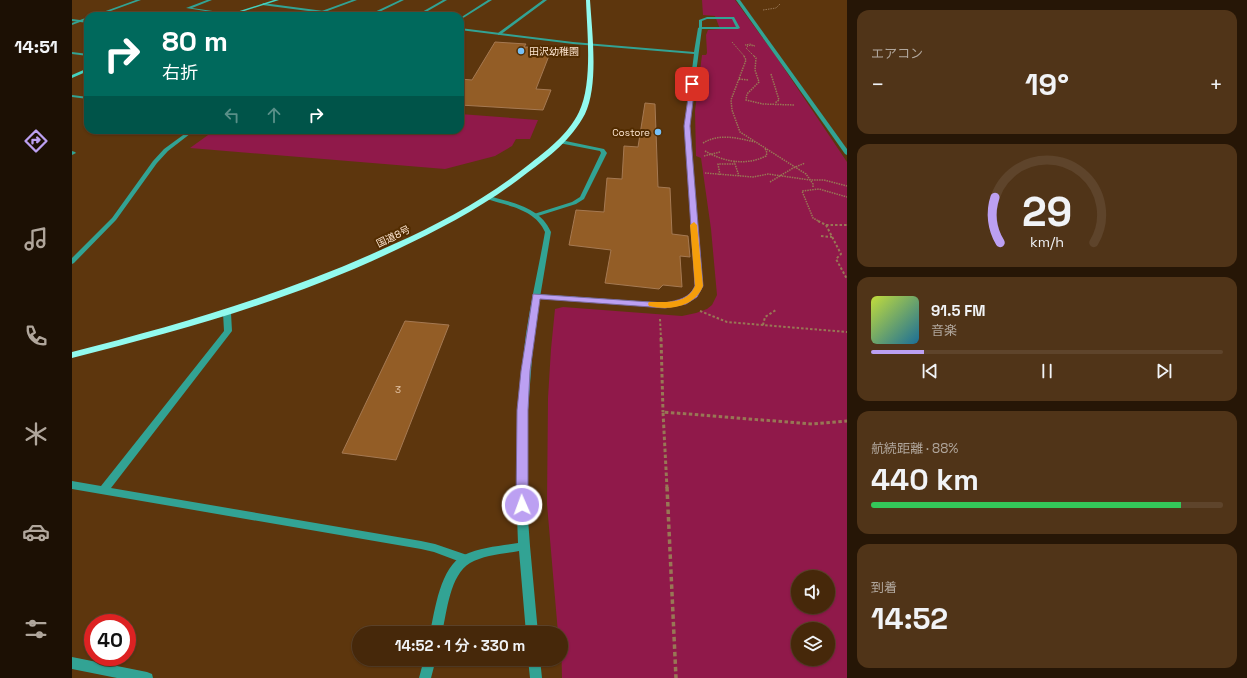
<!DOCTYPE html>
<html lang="ja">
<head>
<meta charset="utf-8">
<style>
	:root { --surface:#46280a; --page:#503418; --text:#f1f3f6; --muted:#b0a69c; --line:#5e442b; --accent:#bca0f2 }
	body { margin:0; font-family:"Space Grotesk","Noto Sans JP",sans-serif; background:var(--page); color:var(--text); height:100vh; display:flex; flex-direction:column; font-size:15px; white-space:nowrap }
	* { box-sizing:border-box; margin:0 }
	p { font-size:13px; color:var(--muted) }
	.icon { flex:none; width:22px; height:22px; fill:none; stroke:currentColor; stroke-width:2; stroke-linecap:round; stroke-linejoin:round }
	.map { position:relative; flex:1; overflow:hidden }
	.panel { display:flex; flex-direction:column; gap:10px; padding:10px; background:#261606; width:400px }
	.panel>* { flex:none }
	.hud { position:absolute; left:12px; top:12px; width:380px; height:122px; border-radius:12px; box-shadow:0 1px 3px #0004,0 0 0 1px var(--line); background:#00695c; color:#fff; overflow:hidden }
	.fabs { position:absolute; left:719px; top:570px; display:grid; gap:8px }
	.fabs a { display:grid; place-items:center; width:44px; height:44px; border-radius:50%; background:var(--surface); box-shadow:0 1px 3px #0004,0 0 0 1px var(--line); font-size:20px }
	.speed { position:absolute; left:12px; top:614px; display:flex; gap:8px; font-size:20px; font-weight:700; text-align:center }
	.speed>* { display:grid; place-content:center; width:52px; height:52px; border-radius:50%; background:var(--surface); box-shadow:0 1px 3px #0004,0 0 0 1px var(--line); line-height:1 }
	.speed .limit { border:6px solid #d22; background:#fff; color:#111 }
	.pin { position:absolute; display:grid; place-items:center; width:34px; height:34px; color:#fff; margin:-17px; border-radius:8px; box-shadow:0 2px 6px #0006 }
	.me { position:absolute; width:44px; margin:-22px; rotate:358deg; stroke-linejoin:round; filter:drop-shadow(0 0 3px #0008) }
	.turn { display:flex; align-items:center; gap:14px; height:84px; padding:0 12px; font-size:18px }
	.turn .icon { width:52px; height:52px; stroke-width:2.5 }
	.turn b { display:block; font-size:28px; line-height:34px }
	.lanes { display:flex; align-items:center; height:38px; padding:0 12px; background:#0003; justify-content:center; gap:20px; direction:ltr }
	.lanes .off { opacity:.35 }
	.big { font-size:30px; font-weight:600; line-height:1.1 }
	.panel .widget { flex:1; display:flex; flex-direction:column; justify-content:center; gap:6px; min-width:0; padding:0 14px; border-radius:12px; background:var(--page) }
	.panel .dial { align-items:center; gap:0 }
	.dial svg { height:104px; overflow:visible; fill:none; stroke:var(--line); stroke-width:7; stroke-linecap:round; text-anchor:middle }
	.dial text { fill:var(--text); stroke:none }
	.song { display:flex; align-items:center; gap:12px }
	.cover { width:48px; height:48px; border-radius:6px; background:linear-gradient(135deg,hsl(70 70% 55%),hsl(200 70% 35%)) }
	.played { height:4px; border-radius:2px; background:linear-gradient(90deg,var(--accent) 15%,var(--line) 15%) }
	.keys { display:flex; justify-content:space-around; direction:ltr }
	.heat { display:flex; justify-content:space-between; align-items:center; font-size:22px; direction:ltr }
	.charge { height:6px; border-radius:3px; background:linear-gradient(90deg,#34c759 88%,var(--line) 0) }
	.trip { position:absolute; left:280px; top:626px; width:216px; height:40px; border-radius:20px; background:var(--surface); box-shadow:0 1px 3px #0004,0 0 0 1px var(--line); font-weight:600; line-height:40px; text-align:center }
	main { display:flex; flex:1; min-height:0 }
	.tab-bar { display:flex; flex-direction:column; width:72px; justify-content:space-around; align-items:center; background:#1c1004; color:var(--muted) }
	.tab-bar .icon { width:28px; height:28px }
	.tab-bar .on { color:var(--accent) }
	.tab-bar b { font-size:18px; color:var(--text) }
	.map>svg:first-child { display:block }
</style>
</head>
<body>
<main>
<nav class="tab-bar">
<b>14:51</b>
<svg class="icon on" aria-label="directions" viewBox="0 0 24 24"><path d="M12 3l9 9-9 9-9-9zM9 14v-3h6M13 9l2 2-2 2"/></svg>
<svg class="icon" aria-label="music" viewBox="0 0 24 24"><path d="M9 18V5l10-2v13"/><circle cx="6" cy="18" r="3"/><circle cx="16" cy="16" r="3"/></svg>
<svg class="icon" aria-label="phone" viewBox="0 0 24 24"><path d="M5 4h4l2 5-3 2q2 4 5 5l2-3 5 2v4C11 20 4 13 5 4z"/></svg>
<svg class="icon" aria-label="climate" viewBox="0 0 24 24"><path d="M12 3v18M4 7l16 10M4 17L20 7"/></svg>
<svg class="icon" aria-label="car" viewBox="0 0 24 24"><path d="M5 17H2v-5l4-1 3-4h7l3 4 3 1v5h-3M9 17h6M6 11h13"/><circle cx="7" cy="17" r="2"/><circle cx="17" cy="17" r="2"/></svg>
<svg class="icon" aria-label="filters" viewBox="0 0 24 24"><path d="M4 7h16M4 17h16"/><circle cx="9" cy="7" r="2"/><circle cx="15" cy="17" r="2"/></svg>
</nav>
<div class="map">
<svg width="775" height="678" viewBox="0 0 775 678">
	<rect width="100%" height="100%" fill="#5d360d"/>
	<path fill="#90194a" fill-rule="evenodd" d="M630 0H663L703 55 775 162V678H490L489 633H486L475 504 476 398 479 349 483 309 491 307 610 316 624 313 635 309 640 305 645 295 639 229 629 158 624 156 623 111 630 55H634L635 53 634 35 636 30 648 29 643 16 631 15ZM726 577H756V607H726ZM726 629H756V659H726Z
		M388 114 466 120 458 139H444L440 146 423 156 373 169 118 148 143 130H388Z"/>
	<path fill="#935d26" stroke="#a57952" d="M423 42 454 44 452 47 480 48 464 89 479 90 471 110 388 105V79L400 80Z
		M573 103 583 104 586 187 598 188 600 234 616 236 618 257 608 256 610 287 591 285 587 289 533 283 539 250 497 245 504 210 532 212 535 178 550 179 552 146 566 147Z
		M333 321 377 325 324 460 270 453Z"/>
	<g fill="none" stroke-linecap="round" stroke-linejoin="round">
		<path stroke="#987755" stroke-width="1" stroke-dasharray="1.5 1" stroke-linecap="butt" d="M691 10 704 8 708 4
			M660 42 673 57
			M678 44 683 46 673 45Z
			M676 46 674 48 683 57"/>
		<path stroke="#987755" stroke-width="1.5" stroke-dasharray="1.5 1" stroke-linecap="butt" d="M672 56 674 60 659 100 660 110 668 132 734 174 741 184V188
			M682 56 684 58 683 70 687 82 675 94 674 100 691 104 722 105
			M699 74 707 100 703 103
			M667 79 677 80
			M631 143C648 133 665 138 683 142
			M633 151C652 162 674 166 694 156L695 153 693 148
			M632 156 648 152
			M662 161 667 176
			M633 173 681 177 696 174 738 180H752L775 186
			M648 175 646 164H663
			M698 182 721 168 733 163
			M748 222 741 218 730 191 747 189 775 197"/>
		<path stroke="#987755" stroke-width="2" stroke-dasharray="2.5 2" stroke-linecap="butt" d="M746 221 754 225H775
			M754 225 769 254 764 259 775 279
			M749 236 760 237
			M628 311 655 322 775 332
			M588 319 589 339
			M691 325 693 317 704 310"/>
		<path stroke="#987755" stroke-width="3" stroke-dasharray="3.5 2.5" stroke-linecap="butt" d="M589 338 591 412
			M595 488 591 412 740 424 775 421"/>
		<path stroke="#987755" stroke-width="3.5" stroke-dasharray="4.5 3" stroke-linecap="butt" d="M595 487 604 678"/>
		<path fill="#32a394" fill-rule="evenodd" d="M280 0H285L250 13 247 12Z
			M328 0H332L299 16H294Z
			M371 0H375L347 16H343Z
			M416 0H420L388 20V18Z
			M471 0H475L428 35H426V33Z
			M635 17H662L668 28 666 29H627V20ZM635 19H660L664 27H630V21Z
			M489 140 532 149 535 153 512 199 504 204 466 216H462V214L500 202 508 197 529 153 528 151 487 143V141Z"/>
		<path fill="#32a394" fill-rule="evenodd" d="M664 0H668L775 149V155L773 154Z"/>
		<path fill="#32a394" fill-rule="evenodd" d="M64 0H69L25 16H20Z
			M135 0H140L120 8 161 14 159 15 114 8Z
			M191 3 282 15 284 16H275L190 5Z
			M16 17V19L0 25V23Z
			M628 27 630 28 617 126 631 286C623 302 610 306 593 307L461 298 460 296 464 294 593 303C606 302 617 299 623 286L613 126 622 54 501 44 388 30V28L501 42 622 52 626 28Z
			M0 52 16 54V56L0 54Z
			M0 95 16 97V99L0 97Z
			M0 151 3 152 4 153 0 155Z
			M152 311H155L159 313 160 331 39 488 349 541 363 544 398 556 400 559 398 562 394 564 362 552 349 549 0 489V481L29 486 152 331 151 313Z
			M0 657 75 672 80 674 81 678H45L0 669Z"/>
		<path fill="#32a394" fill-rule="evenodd" d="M273 14 275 15 274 16H270Z
			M0 19 16 21V23L0 21Z
			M118 130H123L96 151 85 163 44 220 2 263 0 264V258L40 218 81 161 92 149Z
			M417 196C441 203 468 207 479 232L462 333 456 410 454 491 458 546 466 633H454L447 551C431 554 412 555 398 563 378 575 375 611 370 633H358C363 610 368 567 392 555 409 547 428 546 446 543 443 473 445 403 454 334 459 300 467 266 473 232 463 209 436 206 415 199L414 198Z
			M352 659H364L359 678H347Z
			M456 659H468L470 678H458Z"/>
		<path fill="#45d3c0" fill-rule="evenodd" d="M202 0H207L157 16H152Z
			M16 68V71L0 78V75Z"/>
		<path fill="#92faee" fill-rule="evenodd" d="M514 0H518C520 32 527 85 513 114 500 139 477 157 455 173 416 204 371 228 326 249 222 299 112 330 0 358V352C110 324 219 292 322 244 369 223 415 198 455 166 474 151 496 135 507 112 521 83 515 32 514 0Z"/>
	</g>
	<path fill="#bca0f2" stroke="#7a689d" d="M620 82 623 84 618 126 631 286 625 297 614 304 593 308 468 299 458 371 456 410V505L454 508 450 509 446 508 444 505 445 410 449 371 461 294 593 303C606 300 617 299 623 286L612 126 618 84Z"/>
	<path fill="#f59e0b" d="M622 222 625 225 631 286C623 307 597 311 577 306L576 304 577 302H580C596 302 615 304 623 286L618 225Z"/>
	<g fill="#76c0f7" stroke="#522c00" stroke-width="1.5">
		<circle cx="449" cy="51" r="4"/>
		<circle cx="586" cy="132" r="4"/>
	</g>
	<g text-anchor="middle" stroke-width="4" stroke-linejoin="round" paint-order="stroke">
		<g font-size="10" fill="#fee6d1" stroke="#522c00" text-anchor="start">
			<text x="457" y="55">田沢幼稚園</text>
			<text x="578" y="136" text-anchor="end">Costore</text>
		</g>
		<g font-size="10" fill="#fee6d1" stroke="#522c00">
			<text transform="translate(321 236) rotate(-26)" y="4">国道8号</text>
		</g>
		<g font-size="10" fill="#e3c4a6">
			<text x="326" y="393">3</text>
		</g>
	</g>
</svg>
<div class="fabs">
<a><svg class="icon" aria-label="sound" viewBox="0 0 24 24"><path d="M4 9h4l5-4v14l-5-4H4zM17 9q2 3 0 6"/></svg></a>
<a><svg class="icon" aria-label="layers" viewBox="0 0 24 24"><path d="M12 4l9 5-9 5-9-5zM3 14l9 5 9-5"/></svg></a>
</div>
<div class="speed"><div class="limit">40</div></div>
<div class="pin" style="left:620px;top:84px;background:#d93025"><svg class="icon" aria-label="arrive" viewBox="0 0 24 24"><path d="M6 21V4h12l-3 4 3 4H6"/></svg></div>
<svg class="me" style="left:450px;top:505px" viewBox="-20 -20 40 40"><circle r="17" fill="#bca0f2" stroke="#fff" stroke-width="3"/><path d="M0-11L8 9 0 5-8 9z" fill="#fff"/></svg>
<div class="trip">14:52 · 1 分 · 330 m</div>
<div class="hud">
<div class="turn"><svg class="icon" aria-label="right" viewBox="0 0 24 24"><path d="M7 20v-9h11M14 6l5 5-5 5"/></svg><div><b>80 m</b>右折</div></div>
<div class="lanes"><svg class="icon off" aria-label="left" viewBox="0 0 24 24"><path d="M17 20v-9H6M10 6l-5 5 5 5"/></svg><svg class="icon off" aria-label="ahead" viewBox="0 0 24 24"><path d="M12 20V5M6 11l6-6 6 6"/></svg><svg class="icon" aria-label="right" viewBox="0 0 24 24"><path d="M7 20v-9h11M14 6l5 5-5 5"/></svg></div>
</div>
</div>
<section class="panel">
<div class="widget"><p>エアコン</p>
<div class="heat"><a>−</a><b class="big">19°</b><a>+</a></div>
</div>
<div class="widget dial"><svg viewBox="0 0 100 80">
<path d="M14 69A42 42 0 1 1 86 69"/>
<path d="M14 69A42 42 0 0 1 10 34" stroke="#bca0f2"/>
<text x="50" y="56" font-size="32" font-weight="700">29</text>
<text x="50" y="72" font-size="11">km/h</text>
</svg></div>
<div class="widget">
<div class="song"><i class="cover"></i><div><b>91.5 FM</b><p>音楽</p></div></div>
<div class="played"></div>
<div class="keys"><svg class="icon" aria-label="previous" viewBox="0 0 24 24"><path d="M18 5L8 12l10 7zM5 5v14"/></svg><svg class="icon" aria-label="pause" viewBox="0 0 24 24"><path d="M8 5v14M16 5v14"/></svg><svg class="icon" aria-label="next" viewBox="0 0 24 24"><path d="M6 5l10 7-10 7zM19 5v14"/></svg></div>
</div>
<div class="widget"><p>航続距離 · 88%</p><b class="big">440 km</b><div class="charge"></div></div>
<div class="widget"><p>到着</p><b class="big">14:52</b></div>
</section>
</main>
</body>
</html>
